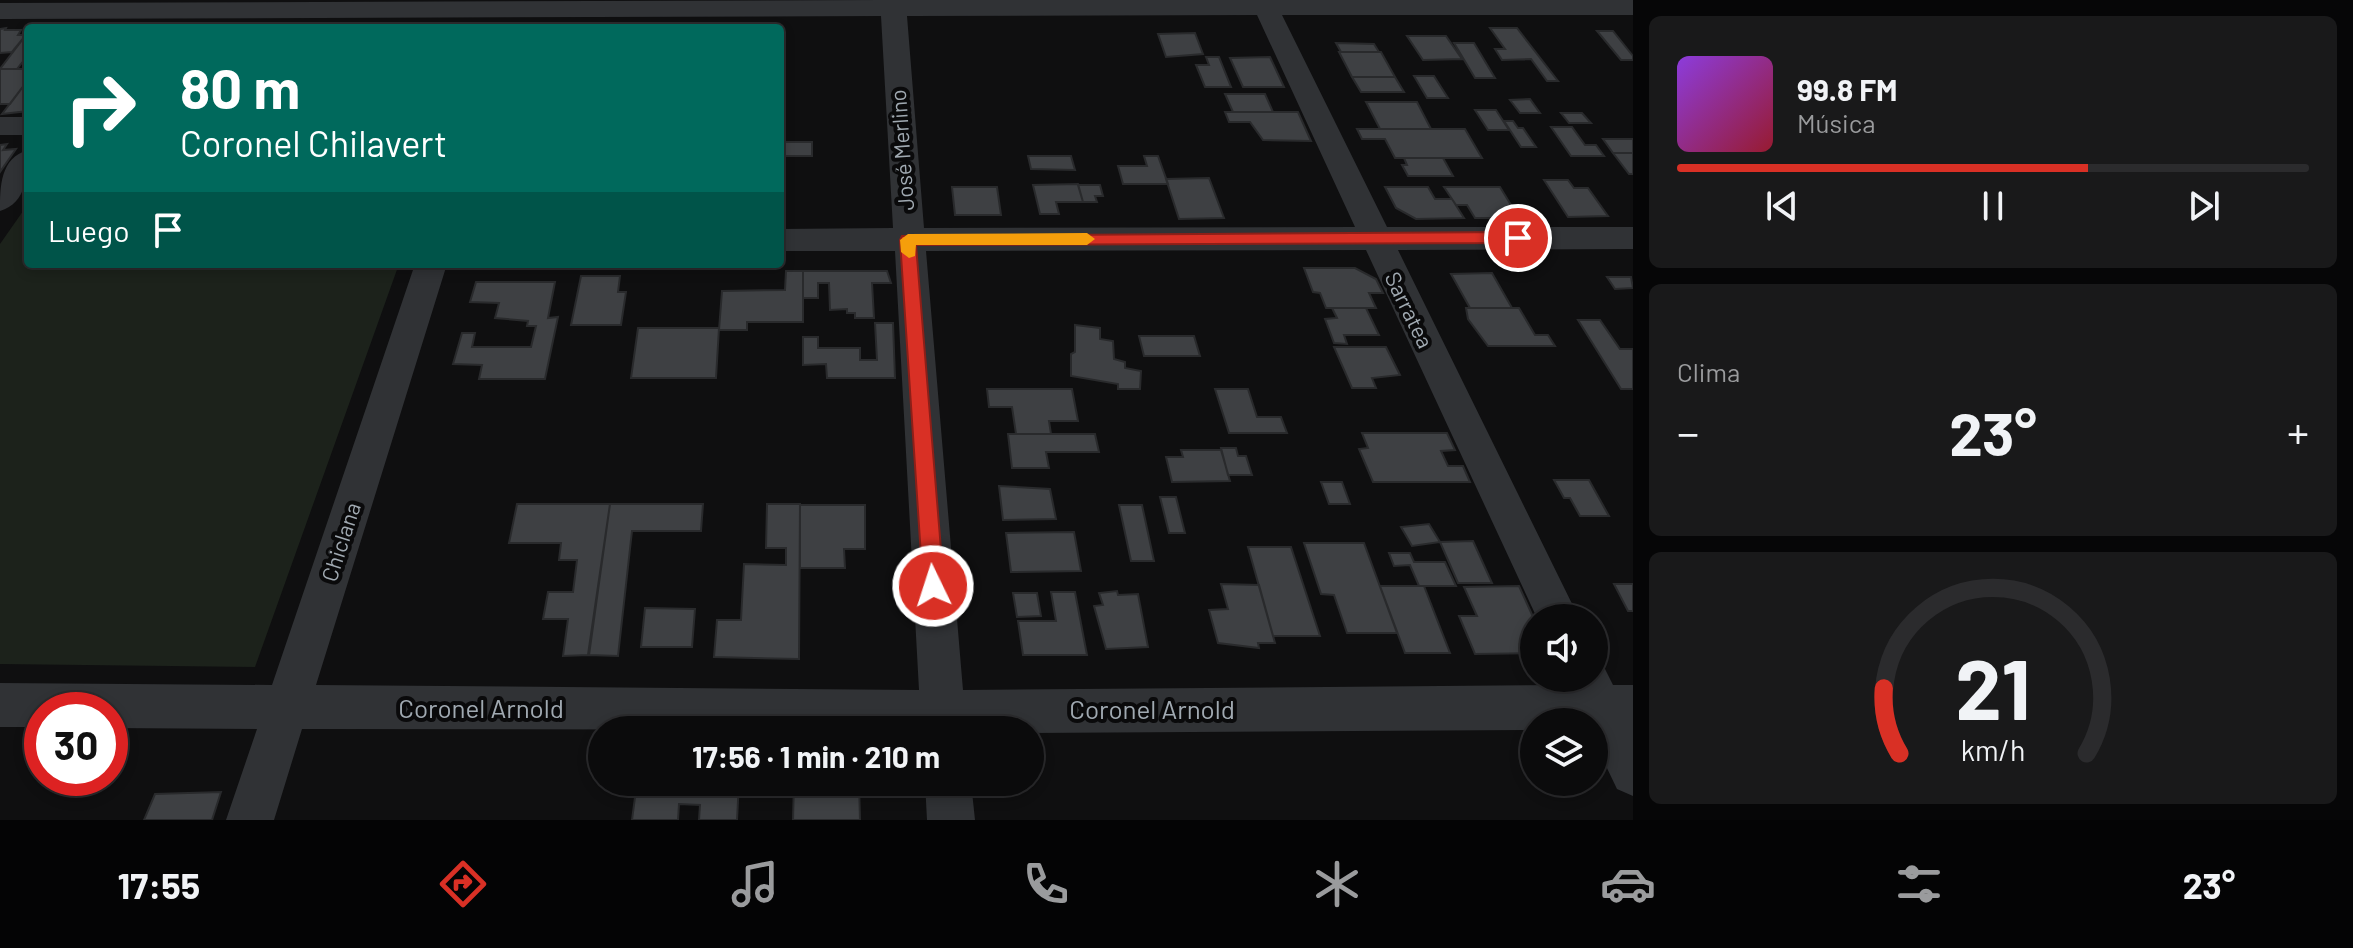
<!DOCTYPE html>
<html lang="es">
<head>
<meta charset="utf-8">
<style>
	:root { --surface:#0b0b0c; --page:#19191a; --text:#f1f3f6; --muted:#9a9b9d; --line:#2b2b2d; --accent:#d93025 }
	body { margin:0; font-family:Barlow,sans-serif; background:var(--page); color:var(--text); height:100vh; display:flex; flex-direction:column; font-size:30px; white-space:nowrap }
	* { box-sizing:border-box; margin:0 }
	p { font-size:26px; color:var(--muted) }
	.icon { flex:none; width:44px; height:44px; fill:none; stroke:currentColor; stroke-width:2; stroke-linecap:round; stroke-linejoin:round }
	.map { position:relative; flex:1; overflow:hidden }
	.sheet { display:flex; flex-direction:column; gap:16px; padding:16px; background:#060607; width:720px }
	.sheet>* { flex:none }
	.banner { position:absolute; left:24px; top:24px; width:760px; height:244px; border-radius:8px; box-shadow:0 4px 12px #0003,0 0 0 2px var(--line); background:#00695c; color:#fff; overflow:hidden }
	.fabs { position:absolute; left:1520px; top:604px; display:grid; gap:16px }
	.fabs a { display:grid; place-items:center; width:88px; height:88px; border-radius:50%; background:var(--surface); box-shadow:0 4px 12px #0003,0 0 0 2px var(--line); font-size:40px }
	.speed { position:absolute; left:24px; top:692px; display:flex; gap:16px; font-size:40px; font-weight:700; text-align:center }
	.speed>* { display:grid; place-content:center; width:104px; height:104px; border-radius:50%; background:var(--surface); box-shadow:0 4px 12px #0003,0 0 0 2px var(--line); line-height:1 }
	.speed .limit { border:12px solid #d22; background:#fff; color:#111 }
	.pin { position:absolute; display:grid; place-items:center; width:68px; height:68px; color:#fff; margin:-34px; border:4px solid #fff; border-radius:50%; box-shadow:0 2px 8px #0007 }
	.me { position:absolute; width:88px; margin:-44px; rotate:356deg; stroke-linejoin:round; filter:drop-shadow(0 0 6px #0008) }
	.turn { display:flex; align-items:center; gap:28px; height:168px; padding:0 24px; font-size:36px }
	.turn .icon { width:104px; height:104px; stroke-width:2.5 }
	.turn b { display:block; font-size:56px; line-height:68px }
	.then { display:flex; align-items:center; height:76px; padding:0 24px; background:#0003; gap:16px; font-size:30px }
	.big { font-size:60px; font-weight:700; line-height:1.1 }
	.sheet .tile { flex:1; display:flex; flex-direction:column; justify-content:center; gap:12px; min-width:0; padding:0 28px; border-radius:12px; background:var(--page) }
	.sheet .dial { align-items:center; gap:0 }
	.dial svg { height:208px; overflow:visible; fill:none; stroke:var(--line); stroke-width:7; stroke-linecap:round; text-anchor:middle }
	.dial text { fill:var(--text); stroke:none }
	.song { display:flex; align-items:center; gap:24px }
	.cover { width:96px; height:96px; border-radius:12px; background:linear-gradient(135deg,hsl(270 70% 55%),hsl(350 70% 35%)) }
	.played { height:8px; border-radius:4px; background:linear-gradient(90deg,var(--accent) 65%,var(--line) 65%) }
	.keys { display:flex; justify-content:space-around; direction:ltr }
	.heat { display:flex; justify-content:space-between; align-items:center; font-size:44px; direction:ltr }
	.trip { position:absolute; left:588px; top:716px; width:456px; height:80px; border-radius:40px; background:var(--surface); box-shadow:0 4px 12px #0003,0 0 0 2px var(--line); font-weight:700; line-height:80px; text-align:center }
	.tab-bar { display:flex; height:128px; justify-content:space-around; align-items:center; background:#040405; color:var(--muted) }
	.tab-bar .icon { width:56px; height:56px }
	.tab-bar .on { color:var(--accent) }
	.tab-bar b { font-size:36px; color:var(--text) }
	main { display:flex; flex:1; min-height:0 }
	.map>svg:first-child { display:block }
</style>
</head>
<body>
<main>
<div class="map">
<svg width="1633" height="820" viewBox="0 0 1633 820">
	<rect width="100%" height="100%" fill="#0f0f10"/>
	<path fill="#1c221b" d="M28 204V264H399L255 667 0 664V244Z"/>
	<path fill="#3e4043" stroke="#292a2c" stroke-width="2" d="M6 28 5 30H21L18 35H26L12 52 0 53V29Z
		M1490 28H1517L1558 81H1547L1531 59 1502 60 1495 49H1505Z
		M1597 31H1613L1633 56V60H1621Z
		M1195 33 1203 54 1166 57 1158 34Z
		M26 35 28 55 17 69H0Z
		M1407 36H1446L1462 59 1423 60Z
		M1336 43 1374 44 1379 52H1341Z
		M1454 43H1474L1495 78H1475Z
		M1339 52H1381L1395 77H1352Z
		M1206 57H1219L1231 87H1205L1196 65H1209Z
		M1270 57 1284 87H1243L1230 58Z
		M0 69H28V80L10 104H0Z
		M1414 76H1434L1448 98H1427Z
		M1352 77H1395L1404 92H1361Z
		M28 80V111L2 114Z
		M1225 94H1265L1273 112H1233Z
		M1530 99 1540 113H1520L1510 100Z
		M1366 102H1417L1431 129H1380Z
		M1475 110H1496L1509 130H1488Z
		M1225 112H1298L1311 141 1263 140 1250 122H1229Z
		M1561 113H1582L1591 123H1569Z
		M1504 121H1513L1518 128H1523L1536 147H1521Z
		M1551 127H1572L1585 145H1596L1604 156H1571Z
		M1357 129H1465L1482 158H1395L1385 139H1362Z
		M1603 139H1633V153H1613Z
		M780 142H812V156H785V162H780Z
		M7 144 3 150 16 149 0 172V145Z
		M1613 153H1633V174H1629Z
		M1028 156H1071L1075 170 1031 169Z
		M1144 156H1158L1168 184H1123L1118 166H1147Z
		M1404 158H1443L1453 176H1408L1402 165H1407Z
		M1209 178 1224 218 1179 219 1166 179Z
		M1544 180H1568L1574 188H1588L1608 216 1568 217Z
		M1078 184 1083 202H1056L1059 214H1040L1033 185Z
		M1078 185H1100L1103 196H1095L1097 202H1083Z
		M952 187H997L1001 215H955Z
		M1385 187H1428L1435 199H1452L1464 218 1416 219 1396 208Z
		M1444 187H1500L1519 218H1475L1467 205H1456Z
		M1304 268H1355L1376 279 1383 293H1369L1376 308H1326L1320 293 1313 292Z
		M786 271H803V322H747V330H719L722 291 785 290Z
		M803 271H887L891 283H872L874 318H855V313H847V309L830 310 829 283H818V298H803Z
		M1492 273 1512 308H1470L1451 274Z
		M581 276H620L618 292H626L621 325H571Z
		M1607 277H1631L1633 288 1615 289Z
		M476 282H555L548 318 558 317 545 379H479L482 365 453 364 462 333H475L472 347H531L536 326H527L528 321 495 318 499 303 470 302Z
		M1332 308H1366L1379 335H1344L1347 344 1334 343 1325 319 1337 318Z
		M1466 308H1519L1535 335H1548L1555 346H1488L1468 319Z
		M1578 320H1600L1620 349H1633V389H1621Z
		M875 323H893L895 378H827L826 364 803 365V337H818V348H860V360H877Z
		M1075 325 1100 328V339L1113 341 1114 359 1125 362V368L1141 371 1140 389H1118V384L1071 376V354L1075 352Z
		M638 328H719L716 378H631Z
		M1139 336H1194L1200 356H1144Z
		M1334 347H1386L1400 375 1372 378 1376 388H1352Z
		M987 389H1072L1078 421H1049L1051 434H1016L1012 407H989Z
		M1215 389H1248L1257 417H1281L1287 433H1229Z
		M1362 433H1447L1455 450 1441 451 1448 466H1463L1470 482H1373L1359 449 1368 448Z
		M1008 434H1095L1099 452H1046L1049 468H1012Z
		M1221 448H1236L1238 456H1246L1252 475H1228Z
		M1181 450H1221L1230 481 1172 482 1166 457H1183Z
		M1554 480H1589L1609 516H1580L1570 498H1564Z
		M1321 482H1342L1350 504H1329Z
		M999 486 1050 489 1056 519 1003 520Z
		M1160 497H1176L1185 533H1169Z
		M517 504H610L588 655 563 656 568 619H543L548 592H573L577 560H559L561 543H509Z
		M610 504H703L701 531H632L618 656 589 655Z
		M767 504H800L799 659 714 657 717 620H741L744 564 786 565V548H766Z
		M800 505H865V549H844L845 568H800Z
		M1119 505H1142L1154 561H1131Z
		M1429 524 1440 542 1412 546 1401 527Z
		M1074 532 1081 571 1011 572 1006 533Z
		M1473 541 1492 583H1458L1440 542Z
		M1304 543H1364L1397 633H1347L1334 595 1321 594Z
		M1248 547H1291L1320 636H1273Z
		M1389 553H1410L1414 562H1445L1456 586H1419L1410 565 1394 566Z
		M1221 584 1259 585 1275 643H1258L1259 648 1218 643 1209 610 1228 609Z
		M1614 584H1633V611H1628Z
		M1380 586H1424L1450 653H1405Z
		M1519 586 1534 619V653L1475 654 1459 616H1477L1464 587Z
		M1117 591 1118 595 1138 594 1148 647 1106 649 1094 606 1103 605 1099 593Z
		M1051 592H1075L1087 655H1023L1018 621H1056Z
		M1013 593H1037L1041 616 1017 617Z
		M645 608 695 609 692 647H641Z
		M637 782H739L737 820H699L700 805 679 804 678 820H632Z
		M794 782H859L860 820H793Z
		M221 792 212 820H144L155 794Z"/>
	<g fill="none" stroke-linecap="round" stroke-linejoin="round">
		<path fill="#303235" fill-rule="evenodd" d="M881 0H1633V15H1282L1387 227H1633V249L1398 250 1579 618H1537L1366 250 926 251 963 690 1568 685 1565 678H1594V659L1602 663 1613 685H1633V796L1617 789 1594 741V722H1534V730L1030 733V730L302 729 274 820H226L257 729 110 728V710H42V727H0V683L272 685 415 264H447L316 685 919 690 895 251H780V229L893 228 881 16 0 19V3ZM1257 15 1355 227 924 228 907 16Z
			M0 117H28V135H0Z
			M28 150C28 174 27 203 0 211 0 187 0 158 28 150Z
			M925 782H971L975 820H927Z"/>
	</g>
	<path fill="#d93025" stroke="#8d1f18" stroke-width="2" d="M1518 232 1526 238 1518 243 916 245 944 586 941 593 933 595 926 593 923 586 900 240 902 236Z"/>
	<path fill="#f59e0b" d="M1087 233 1095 239 1087 245H916L915 256 909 258 901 252 900 240 908 234Z"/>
	<g text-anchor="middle" stroke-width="8" stroke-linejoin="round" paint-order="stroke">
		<g font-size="22" fill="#a0a9b1" stroke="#0a0a0b">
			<text transform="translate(902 150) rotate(-94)" y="8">José Merlino</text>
			<text transform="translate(1409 310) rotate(64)" y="8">Sarratea</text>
			<text transform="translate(341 542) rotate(-72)" y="8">Chiclana</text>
		</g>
		<g font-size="26" fill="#a0a9b1" stroke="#0a0a0b">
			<text x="481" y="718">Coronel Arnold</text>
			<text x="1152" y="719">Coronel Arnold</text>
		</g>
	</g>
</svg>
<div class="fabs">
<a><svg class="icon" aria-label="sound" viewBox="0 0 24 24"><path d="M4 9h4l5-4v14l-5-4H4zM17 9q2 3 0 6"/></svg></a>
<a><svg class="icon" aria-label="layers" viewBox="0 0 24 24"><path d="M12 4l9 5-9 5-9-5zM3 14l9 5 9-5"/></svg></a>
</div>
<div class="speed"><div class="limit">30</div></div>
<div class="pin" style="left:1518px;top:238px;background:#d93025"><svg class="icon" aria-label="arrive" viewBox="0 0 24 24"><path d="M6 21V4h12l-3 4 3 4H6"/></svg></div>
<svg class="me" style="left:933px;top:586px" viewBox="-20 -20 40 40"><circle r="17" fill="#d93025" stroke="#fff" stroke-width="3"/><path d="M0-11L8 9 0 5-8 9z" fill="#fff"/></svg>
<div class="trip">17:56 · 1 min · 210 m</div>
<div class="banner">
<div class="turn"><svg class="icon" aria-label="right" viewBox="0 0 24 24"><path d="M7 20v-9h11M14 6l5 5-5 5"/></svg><div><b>80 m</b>Coronel Chilavert</div></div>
<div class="then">Luego<svg class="icon" aria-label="arrive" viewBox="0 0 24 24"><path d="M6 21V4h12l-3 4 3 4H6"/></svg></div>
</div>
</div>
<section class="sheet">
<div class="tile">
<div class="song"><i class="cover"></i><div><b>99.8 FM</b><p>Música</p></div></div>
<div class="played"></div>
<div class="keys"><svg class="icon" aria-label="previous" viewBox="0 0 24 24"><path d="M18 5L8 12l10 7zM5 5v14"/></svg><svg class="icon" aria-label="pause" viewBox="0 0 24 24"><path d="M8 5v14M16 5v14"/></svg><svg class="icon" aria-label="next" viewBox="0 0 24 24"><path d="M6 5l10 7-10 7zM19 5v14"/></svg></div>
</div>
<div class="tile"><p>Clima</p>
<div class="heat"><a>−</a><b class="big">23°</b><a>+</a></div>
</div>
<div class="tile dial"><svg viewBox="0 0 100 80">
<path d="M14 69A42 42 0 1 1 86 69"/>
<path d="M14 69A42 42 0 0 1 8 44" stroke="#d93025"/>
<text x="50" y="56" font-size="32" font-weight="700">21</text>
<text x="50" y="72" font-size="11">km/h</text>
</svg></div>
</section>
</main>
<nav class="tab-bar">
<b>17:55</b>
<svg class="icon on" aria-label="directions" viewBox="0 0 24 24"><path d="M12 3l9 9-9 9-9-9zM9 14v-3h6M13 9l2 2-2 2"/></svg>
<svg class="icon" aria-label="music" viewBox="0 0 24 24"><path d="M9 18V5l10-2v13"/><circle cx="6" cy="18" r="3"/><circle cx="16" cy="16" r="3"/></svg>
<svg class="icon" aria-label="phone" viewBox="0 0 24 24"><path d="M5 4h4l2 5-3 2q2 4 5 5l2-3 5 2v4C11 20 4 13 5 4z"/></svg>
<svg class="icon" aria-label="climate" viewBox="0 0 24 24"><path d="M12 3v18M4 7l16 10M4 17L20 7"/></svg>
<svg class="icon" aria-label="car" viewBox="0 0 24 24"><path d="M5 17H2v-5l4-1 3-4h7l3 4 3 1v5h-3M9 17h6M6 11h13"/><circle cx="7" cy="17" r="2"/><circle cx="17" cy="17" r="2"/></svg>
<svg class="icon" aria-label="filters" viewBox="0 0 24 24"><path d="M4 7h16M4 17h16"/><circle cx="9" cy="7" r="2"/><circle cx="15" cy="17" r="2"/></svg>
<b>23°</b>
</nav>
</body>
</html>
